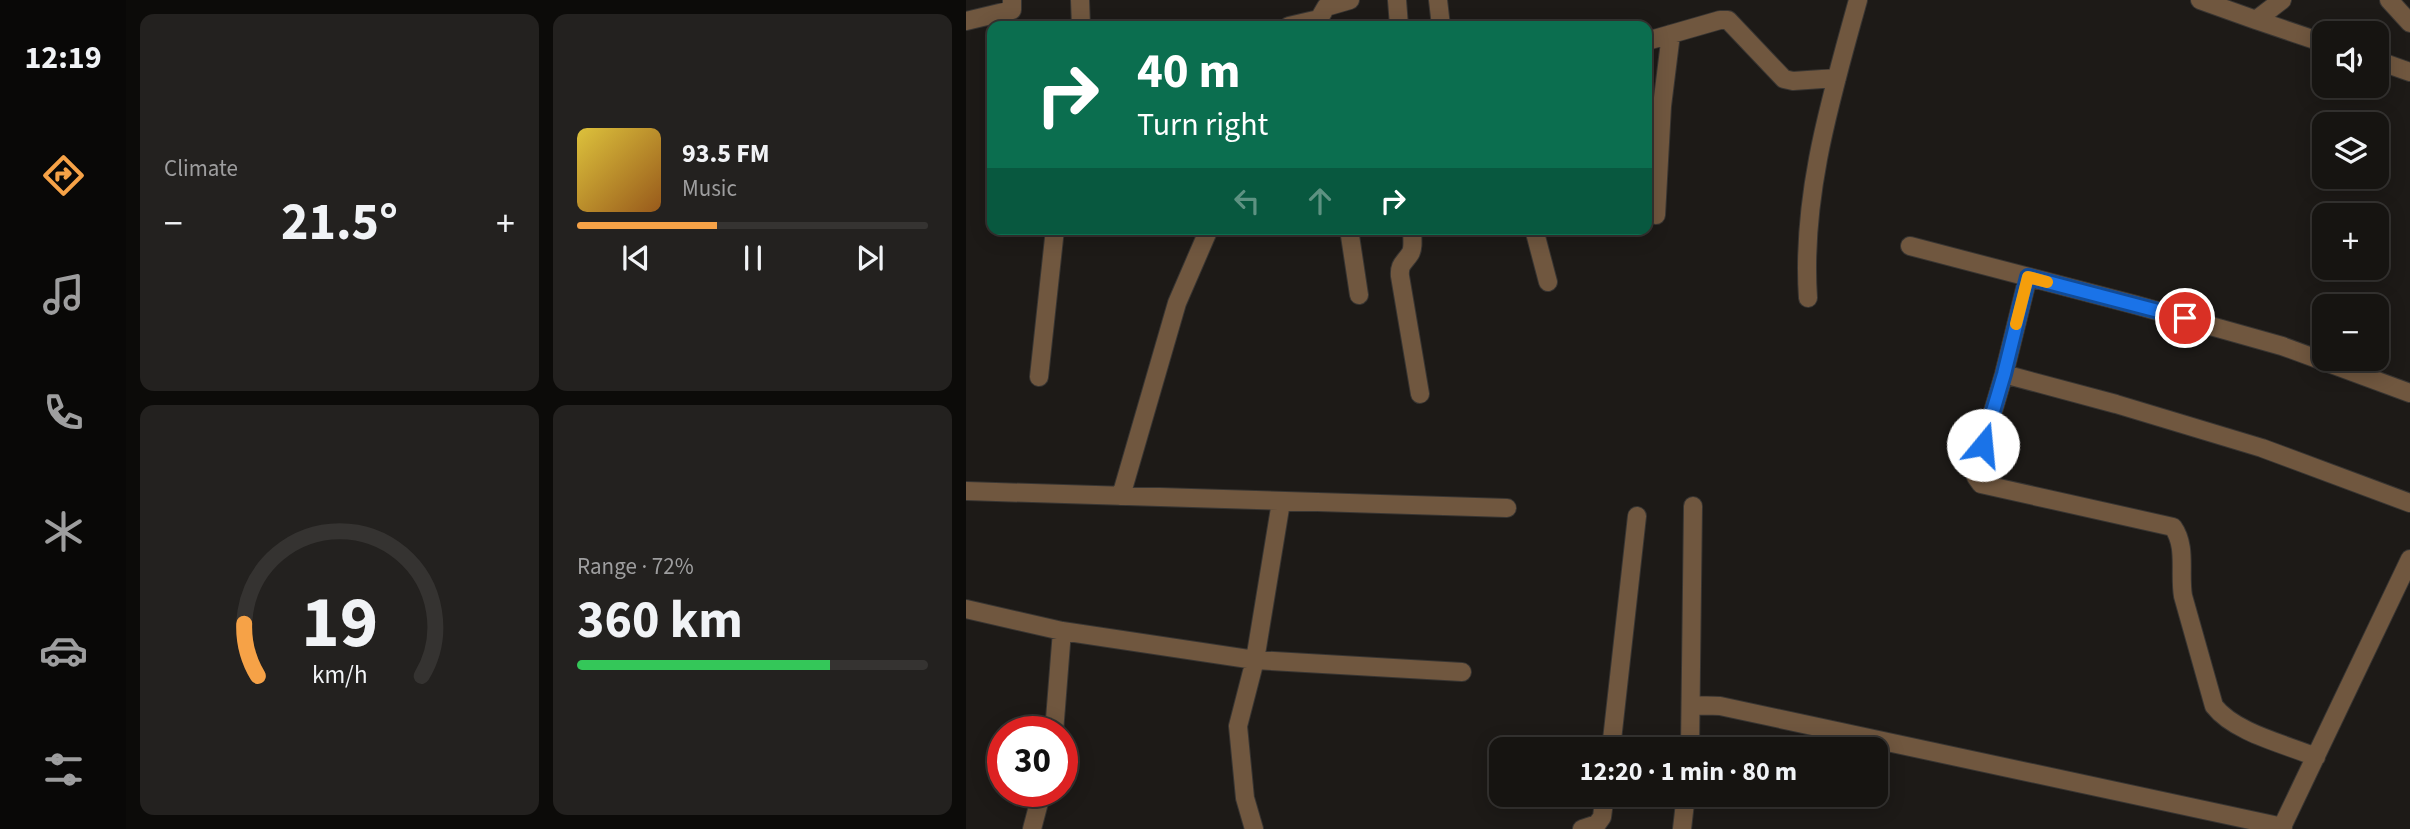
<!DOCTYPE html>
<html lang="en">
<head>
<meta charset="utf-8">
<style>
	:root { --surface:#161411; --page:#23211f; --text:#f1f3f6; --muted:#9e9e9f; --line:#353331; --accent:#f6a247 }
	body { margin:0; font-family:"Source Sans 3",sans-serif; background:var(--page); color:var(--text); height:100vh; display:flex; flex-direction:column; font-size:26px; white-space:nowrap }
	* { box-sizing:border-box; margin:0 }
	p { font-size:23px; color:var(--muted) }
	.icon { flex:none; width:38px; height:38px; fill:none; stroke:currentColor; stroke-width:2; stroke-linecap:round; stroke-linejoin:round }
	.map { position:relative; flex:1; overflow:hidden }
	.sheet { display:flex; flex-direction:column; gap:14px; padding:14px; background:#0c0b09; width:840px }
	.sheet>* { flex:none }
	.top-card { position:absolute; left:21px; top:21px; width:665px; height:214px; border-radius:14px; box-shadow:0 4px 18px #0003,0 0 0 2px var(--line); background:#0b6e4f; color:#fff; overflow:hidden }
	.buttons { position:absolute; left:1346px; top:21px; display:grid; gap:14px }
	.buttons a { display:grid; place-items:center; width:77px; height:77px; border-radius:14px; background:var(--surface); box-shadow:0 4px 18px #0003,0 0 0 2px var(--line); font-size:35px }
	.speed { position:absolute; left:21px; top:716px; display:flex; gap:14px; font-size:35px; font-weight:700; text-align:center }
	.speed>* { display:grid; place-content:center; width:91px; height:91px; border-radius:50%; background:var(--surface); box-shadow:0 4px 18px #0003,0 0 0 2px var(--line); line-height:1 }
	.speed .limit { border:10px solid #d22; background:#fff; color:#111 }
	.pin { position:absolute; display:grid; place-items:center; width:60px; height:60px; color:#fff; margin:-30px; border:4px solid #fff; border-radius:50%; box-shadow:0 2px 7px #0007 }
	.me { position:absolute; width:77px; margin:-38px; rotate:17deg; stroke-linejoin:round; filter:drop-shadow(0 0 5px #0008) }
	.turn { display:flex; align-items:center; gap:24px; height:147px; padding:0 35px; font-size:32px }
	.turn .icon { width:91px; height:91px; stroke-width:2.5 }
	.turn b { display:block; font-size:49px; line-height:60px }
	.lanes { display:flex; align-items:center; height:66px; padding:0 35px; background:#0003; justify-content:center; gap:35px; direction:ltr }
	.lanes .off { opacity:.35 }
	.big { font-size:52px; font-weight:700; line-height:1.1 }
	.sheet .widget { flex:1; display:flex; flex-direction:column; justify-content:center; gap:10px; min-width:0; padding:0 24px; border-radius:14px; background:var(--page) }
	.sheet .dial { align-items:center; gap:0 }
	.dial svg { height:182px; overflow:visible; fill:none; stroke:var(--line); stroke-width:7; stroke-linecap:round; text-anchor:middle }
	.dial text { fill:var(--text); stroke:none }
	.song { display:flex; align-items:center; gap:21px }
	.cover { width:84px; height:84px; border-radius:10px; background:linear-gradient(135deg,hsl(50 70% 55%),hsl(30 70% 35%)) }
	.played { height:7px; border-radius:4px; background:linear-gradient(90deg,var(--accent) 40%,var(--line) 40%) }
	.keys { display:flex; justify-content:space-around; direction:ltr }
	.heat { display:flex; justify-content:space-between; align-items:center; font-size:38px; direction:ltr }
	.charge { height:10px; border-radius:5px; background:linear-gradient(90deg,#34c759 72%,var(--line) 0) }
	.sheet .tiles { flex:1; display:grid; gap:14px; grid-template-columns:repeat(2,1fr) }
	.trip { position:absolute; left:523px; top:737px; width:399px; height:70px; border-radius:14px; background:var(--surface); box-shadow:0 4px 18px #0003,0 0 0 2px var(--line); font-weight:700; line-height:70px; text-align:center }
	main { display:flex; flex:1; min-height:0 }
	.menu { display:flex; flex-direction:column; width:126px; justify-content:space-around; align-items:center; background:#090807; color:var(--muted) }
	.menu .icon { width:49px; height:49px }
	.menu .current { color:var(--accent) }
	.menu b { font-size:32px; color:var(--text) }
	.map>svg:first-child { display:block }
</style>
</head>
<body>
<main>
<nav class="menu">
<b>12:19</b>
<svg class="icon current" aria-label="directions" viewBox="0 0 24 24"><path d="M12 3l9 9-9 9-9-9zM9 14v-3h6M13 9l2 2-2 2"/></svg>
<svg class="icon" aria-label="music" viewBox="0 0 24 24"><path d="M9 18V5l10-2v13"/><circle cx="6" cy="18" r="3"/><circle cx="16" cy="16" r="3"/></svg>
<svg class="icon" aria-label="phone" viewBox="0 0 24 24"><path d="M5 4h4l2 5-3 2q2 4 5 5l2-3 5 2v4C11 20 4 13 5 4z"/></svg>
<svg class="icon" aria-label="climate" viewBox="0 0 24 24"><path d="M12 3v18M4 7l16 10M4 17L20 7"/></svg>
<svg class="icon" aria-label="car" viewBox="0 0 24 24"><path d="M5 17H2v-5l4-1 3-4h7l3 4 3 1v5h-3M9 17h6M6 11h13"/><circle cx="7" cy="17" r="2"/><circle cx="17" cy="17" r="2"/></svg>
<svg class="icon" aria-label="filters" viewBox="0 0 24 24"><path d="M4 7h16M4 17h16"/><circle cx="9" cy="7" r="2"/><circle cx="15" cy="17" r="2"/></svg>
</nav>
<section class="sheet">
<div class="tiles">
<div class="widget"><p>Climate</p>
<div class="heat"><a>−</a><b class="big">21.5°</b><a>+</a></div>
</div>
<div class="widget">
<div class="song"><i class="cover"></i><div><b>93.5 FM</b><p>Music</p></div></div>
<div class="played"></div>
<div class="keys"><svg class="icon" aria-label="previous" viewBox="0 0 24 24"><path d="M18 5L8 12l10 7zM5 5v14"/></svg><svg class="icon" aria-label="pause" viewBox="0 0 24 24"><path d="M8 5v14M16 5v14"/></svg><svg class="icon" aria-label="next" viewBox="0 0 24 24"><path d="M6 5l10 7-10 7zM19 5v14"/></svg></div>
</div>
<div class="widget dial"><svg viewBox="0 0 100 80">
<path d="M14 69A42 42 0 1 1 86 69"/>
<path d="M14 69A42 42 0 0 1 8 46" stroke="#f6a247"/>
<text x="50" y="56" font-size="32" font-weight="700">19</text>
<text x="50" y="72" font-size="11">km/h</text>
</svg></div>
<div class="widget"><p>Range · 72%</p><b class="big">360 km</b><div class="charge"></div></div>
</div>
</section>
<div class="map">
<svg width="1444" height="829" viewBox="0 0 1444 829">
	<rect width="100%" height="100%" fill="#1d1a17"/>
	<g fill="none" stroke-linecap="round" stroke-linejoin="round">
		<g stroke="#383532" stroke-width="20">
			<path id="street" d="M114 0 115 26
				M431 0 433 26
				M472 0 475 26
				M1234 0 1290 20 1316 0
				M1423 0 1444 23
				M1290 20 1358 43
				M0 21 46 10V0
				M323 26 353 19
				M354 26 353 19 360 7 384 0
				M681 41 754 20H762L818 79 827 81 871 78
				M1410 60 1444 72
				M690 215 696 106 705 34
				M383 229 393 295
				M446 229C446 237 448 248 444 254 438 263 433 264 434 276L454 394
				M568 229 582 282
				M944 246 1170 305 1316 346 1444 393
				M1062 277 1038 374 1010 469V477L1015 484 1207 527C1221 547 1213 572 1217 596L1248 706C1269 733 1319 744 1350 757
				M842 298C835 196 865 98 892 0
				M1038 374 1150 404 1296 448 1444 503
				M73 377 89 229
				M0 491 541 508
				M155 496 211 303 243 229
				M0 609 96 631 289 660 496 672
				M726 705 754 706 1317 827
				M88 732 96 631
				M645 749 671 516
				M724 749 727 506
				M66 829 76 791
				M288 829 279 798 272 726 289 660 315 502
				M616 829 631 824 636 817 639 794
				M716 829 720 794
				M1315 829 1444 559"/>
		</g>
		<use href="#street" stroke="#70573f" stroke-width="18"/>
	</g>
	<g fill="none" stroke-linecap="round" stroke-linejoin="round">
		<g stroke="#114b97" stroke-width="18">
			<path id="route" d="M1017 445 1038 374 1062 277 1219 318"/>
		</g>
		<use href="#route" stroke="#1a73e8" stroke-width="12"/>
		<path stroke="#f59e0b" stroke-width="12" d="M1050 324 1062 277 1081 282"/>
	</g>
</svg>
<div class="buttons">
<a><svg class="icon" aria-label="sound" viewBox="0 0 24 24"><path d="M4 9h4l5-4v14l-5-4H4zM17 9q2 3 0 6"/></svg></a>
<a><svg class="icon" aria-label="layers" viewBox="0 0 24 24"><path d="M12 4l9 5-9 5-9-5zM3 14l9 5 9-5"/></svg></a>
<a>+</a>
<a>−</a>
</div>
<div class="speed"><div class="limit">30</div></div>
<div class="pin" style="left:1219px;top:318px;background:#d93025"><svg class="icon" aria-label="arrive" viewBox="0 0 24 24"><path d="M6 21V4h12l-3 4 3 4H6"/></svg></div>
<svg class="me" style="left:1017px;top:445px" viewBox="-20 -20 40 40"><circle r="19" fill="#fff"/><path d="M0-13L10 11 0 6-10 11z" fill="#1a73e8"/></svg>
<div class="trip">12:20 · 1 min · 80 m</div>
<div class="top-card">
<div class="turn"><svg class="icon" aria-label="right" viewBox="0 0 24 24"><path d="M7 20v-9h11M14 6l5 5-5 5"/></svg><div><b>40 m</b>Turn right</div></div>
<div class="lanes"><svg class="icon off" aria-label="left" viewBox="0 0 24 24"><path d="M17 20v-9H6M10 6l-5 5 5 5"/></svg><svg class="icon off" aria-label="ahead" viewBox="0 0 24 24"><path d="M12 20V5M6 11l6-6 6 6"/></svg><svg class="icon" aria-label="right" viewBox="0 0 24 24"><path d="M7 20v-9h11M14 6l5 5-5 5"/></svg></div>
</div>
</div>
</main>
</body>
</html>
